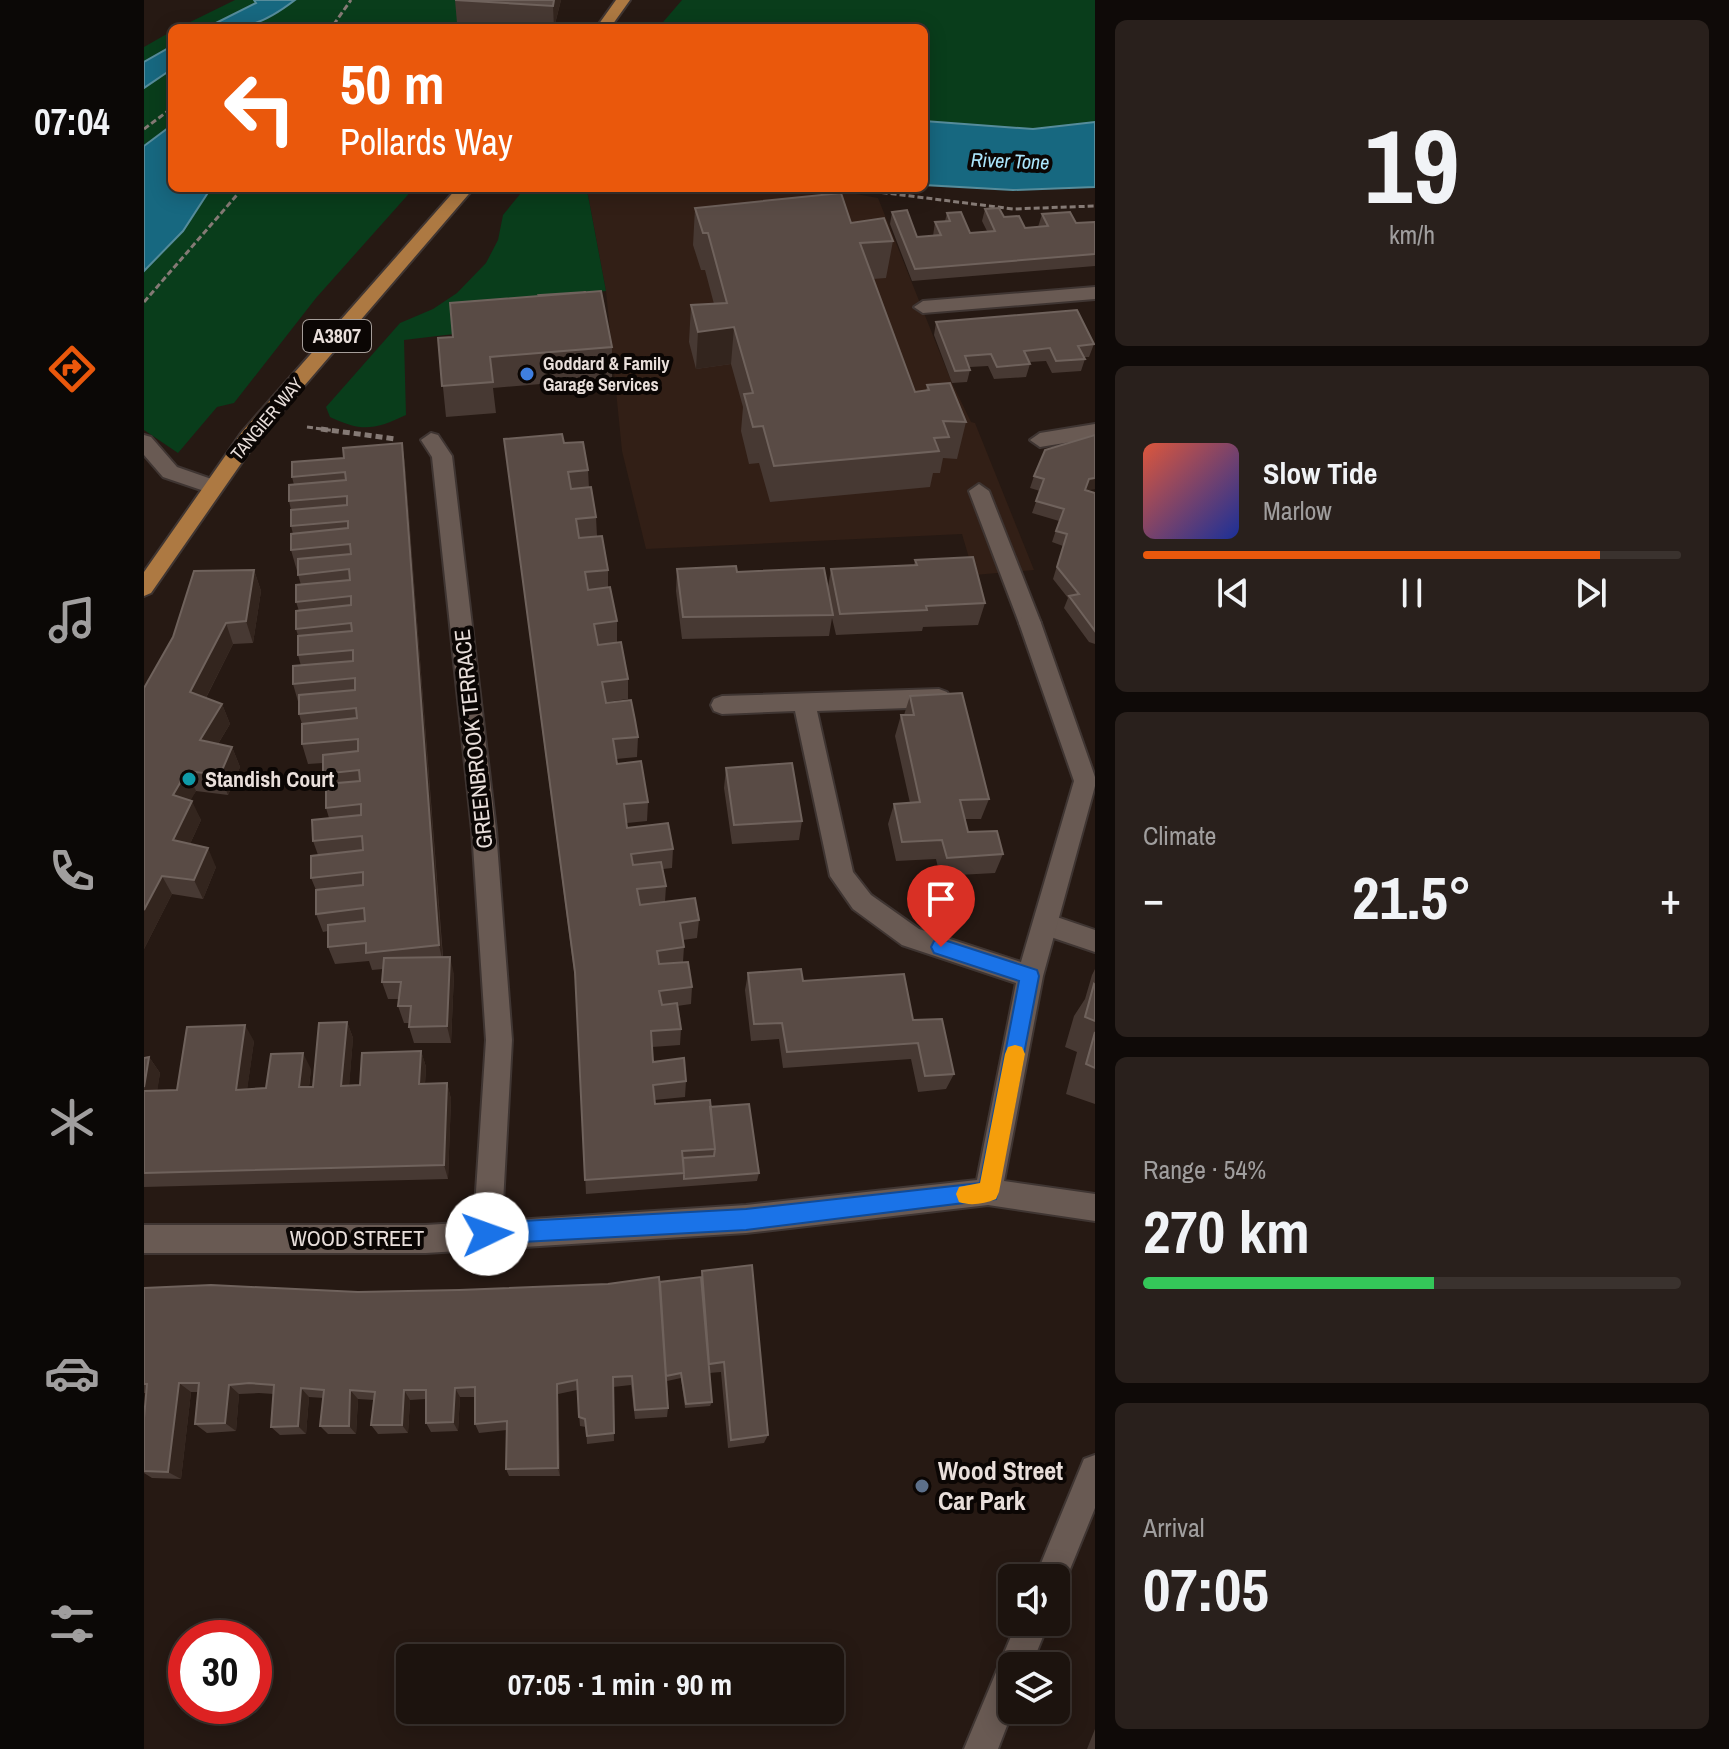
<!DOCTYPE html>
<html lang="en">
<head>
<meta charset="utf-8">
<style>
	:root { --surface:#1c130e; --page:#29201c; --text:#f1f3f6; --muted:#a09e9e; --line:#3a322e; --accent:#ea580c }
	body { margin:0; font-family:"Archivo Narrow",sans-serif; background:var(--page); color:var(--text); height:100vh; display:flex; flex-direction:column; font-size:30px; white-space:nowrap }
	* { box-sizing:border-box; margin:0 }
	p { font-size:26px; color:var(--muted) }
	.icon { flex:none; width:44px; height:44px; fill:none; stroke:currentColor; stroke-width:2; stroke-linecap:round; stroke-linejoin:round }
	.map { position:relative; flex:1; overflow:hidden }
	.drawer { display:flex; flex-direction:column; gap:20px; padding:20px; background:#0f0a08; width:634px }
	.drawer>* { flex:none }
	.hud { position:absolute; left:24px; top:24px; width:760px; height:168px; border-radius:12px; box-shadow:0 4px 20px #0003,0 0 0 2px var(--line); background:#ea580c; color:#fff; overflow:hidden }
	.controls { position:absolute; left:854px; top:1564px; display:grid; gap:16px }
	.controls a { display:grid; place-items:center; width:72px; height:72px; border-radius:12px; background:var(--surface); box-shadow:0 4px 20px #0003,0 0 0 2px var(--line); font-size:40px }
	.speed { position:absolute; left:24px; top:1620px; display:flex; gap:16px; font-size:40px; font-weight:700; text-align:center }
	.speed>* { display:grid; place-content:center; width:104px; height:104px; border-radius:50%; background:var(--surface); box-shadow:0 4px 20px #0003,0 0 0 2px var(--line); line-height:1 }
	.speed .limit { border:12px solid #d22; background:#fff; color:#111 }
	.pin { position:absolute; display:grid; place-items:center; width:68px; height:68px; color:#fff; margin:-82px -34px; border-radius:50% 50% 50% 0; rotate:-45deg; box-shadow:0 0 8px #0007 }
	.pin .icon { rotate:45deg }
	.me { position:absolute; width:88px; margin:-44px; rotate:87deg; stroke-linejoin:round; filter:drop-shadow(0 0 6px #0008) }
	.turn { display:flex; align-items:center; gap:28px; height:168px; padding:0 40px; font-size:36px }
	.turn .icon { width:104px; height:104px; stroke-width:2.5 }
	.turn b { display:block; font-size:56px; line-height:68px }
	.big { font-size:60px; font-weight:700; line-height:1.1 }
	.drawer .widget { flex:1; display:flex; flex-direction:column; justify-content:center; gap:12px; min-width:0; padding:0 28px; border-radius:12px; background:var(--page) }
	.drawer .dial { align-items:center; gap:0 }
	.dial b { font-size:104px; line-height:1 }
	.song { display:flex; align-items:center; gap:24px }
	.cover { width:96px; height:96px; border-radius:12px; background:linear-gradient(135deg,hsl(10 70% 55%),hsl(230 70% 35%)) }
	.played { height:8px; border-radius:4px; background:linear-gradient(90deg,var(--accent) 85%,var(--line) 85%) }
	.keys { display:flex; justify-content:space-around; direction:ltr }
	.heat { display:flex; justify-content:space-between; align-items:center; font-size:44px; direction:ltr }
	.charge { height:12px; border-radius:6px; background:linear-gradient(90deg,#34c759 54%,var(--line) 0) }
	.trip { position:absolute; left:252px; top:1644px; width:448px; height:80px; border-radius:12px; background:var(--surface); box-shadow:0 4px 20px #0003,0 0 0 2px var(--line); font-weight:700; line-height:80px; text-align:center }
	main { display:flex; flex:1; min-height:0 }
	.menu { display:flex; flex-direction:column; width:144px; justify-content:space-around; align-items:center; background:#0b0806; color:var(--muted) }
	.menu .icon { width:56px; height:56px }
	.menu .selected { color:var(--accent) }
	.menu b { font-size:36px; color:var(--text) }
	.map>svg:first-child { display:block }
</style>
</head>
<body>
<main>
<nav class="menu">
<b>07:04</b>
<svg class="icon selected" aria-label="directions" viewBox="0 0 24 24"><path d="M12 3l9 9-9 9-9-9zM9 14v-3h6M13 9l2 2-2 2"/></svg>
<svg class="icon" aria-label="music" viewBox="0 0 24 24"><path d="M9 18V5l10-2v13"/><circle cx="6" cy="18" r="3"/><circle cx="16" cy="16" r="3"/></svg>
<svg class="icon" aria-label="phone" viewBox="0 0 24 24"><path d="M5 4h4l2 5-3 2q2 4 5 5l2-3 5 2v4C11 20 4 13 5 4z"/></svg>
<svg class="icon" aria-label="climate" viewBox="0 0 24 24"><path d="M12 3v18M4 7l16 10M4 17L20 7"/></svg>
<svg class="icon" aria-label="car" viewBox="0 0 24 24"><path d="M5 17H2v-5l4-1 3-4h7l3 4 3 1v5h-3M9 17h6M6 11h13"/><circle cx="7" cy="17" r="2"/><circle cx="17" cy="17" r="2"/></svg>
<svg class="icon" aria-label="filters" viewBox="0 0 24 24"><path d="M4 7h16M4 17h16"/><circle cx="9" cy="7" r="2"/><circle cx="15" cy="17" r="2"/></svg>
</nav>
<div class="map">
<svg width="951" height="1749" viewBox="0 0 951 1749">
	<rect width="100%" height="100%" fill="#261913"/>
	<path fill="#321f16" d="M446 188H679L734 198 808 383 827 422 831 423 890 570 830 575 818 534 502 549 478 451 462 291 443 190Z"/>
	<path fill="#093d1b" d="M91 0H320L312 28H34Z
		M538 0H951V122L889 129 780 121V28H514Z
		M28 31V125L0 146V47Z
		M67 188H270L172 298 90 403 73 407 34 453 0 430V271L39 231Z
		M381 188H446L443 190 462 291 340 303 310 334 260 340 262 415C230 430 218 432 186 417L182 407 256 323 289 309 313 293 342 263 354 240 359 215Z"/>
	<path fill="#176880" stroke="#568c9b" stroke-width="2" d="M110 0H151C117 26 103 28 62 28L112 3Z
		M28 46V69L0 88V62Z
		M780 121 889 129 951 122V187L869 190 780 185Z
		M28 125V188H67L39 231 0 271V146Z"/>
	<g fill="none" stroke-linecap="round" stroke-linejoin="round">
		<g stroke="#3f3532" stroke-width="4">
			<path id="lane" d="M951 424V438L896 447 886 440 896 433Z
				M0 435 7 437 33 467 76 482 79 487 76 492 69 494 19 477 0 455Z
				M835 484 845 491 897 623 894 629H878L875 623 825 491Z
				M901 913 951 930V952L892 932 889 924 892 916Z"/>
		</g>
		<g stroke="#3f3532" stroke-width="4">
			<path id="street" d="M951 287V299L779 313 770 307 779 301Z
				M287 433 294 435 308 456 352 830 368 1040 358 1221 602 1205 833 1180 872 983 758 945 709 909 686 876 651 711 578 714 570 711 567 705 570 699 578 696 795 689 803 692 806 698 803 704 795 707 673 711 709 872 727 895 775 929 877 962 930 781 875 623 878 617H894L897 623 951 777V786L899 976 860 1181 951 1194V1221L844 1205 602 1233 282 1253H0V1225H282L330 1222 342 1040 328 830 288 457 277 440Z
				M951 1455V1508L918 1589 912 1592V1578H891L940 1459Z
				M873 1622H905L887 1666H868L869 1710 854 1749H820Z"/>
		</g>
		<g stroke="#3f3532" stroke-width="4">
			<path id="primary" d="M472 0H486L466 28H452Z
				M313 188H330L112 442 7 593 0 596V572L98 432Z"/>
		</g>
		<path stroke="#857a75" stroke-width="3" stroke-dasharray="6 3" stroke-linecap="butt" d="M190 24 305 28
			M181 28 190 24 207 0
			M0 129 28 108
			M702 188 869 209 951 206
			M0 302 99 188
			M163 427 192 431"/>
		<path stroke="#857a75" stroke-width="5" stroke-dasharray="7 4" stroke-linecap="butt" d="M177 429 252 439"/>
		<use href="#lane" fill="#695a53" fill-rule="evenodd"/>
		<use href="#street" fill="#695a53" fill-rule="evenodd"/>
		<use href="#primary" fill="#ad7942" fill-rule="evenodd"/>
	</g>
	<path fill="#473933" d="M311 0H417L410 28 313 23Z
		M551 208 707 223 749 241 742 278 729 279 771 392 782 391 783 385 822 422 813 459 799 458 796 473H789L786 487 626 502 615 463 605 464 597 431 599 407 587 364 552 369 545 342 547 305 570 304 561 270H557L549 245Z
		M841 209 881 228 894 227 898 214 932 223 951 222V266L768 281 746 224 748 212 773 237 789 236 791 222 801 221 803 213 826 233 843 231 838 221Z
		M792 322 950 344 945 357H940L941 359 937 371 908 373 902 361 885 362 886 364 882 377 850 379 844 366 826 367V370L823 382 808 383 790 335Z
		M294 338 468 347V378L349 388 352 413 302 417Z
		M360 439 420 443 444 470 445 488 452 517 453 536 464 570V587L473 621V642L484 679V699L462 702 494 737 493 757 472 759 473 764 504 802 503 821 483 823V828L529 849 528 868 519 869 522 886 521 902 555 920 553 938 539 940 540 947 539 962 548 987 547 1004 533 1006 537 1029 536 1045 508 1047 509 1062 542 1081 541 1097 510 1100 511 1104 566 1107 615 1173 613 1181 442 1194 432 987Z
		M258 443 261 465 299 957 310 974 307 1043H270L265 1027V1023H260L254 1006 255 999H244L238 982 239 969 228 970 225 961 191 964 184 947V931L179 932 172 914V890L167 878 174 855 169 841 185 818 182 808V784L179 774V763L164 764 158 744V724L155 714V705L149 684 157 666 154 655V636L152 629 155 611 152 602 157 585 147 550 149 534 147 526V510L145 501 150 485 148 477 200 458Z
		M890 476 951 493V644L945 642 920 608 924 598 909 579 919 546 908 542 915 521 888 513 896 491 886 488Z
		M771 560 841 603 834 625 779 627 778 631 692 635 688 618 685 636 538 639 532 591 533 569 593 572 684 587 687 569 770 565Z
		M110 570 117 591 109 643 89 644 62 698 78 704 86 724 74 744 88 747 96 767 84 795 52 791 46 800 57 820 46 844 72 867 59 899 28 894 0 949V688L29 637Z
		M766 696 845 799 837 819H821L824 832 859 854 851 873 796 876 792 859 752 861 744 824 750 804 766 803 751 736 757 715H760Z
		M582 768 658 821 655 840 588 844 580 788Z
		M951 969V1104L922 1094 933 1052 921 1047 930 1016 941 999 948 975Z
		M604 973 659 981 769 1020 810 1074 802 1089 774 1092 767 1059 639 1068 635 1039 607 1041 601 990Z
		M203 1022 209 1038 205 1085H216L277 1051 282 1067 281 1084 303 1083 307 1099 304 1179 0 1187V1058L5 1057 16 1073 13 1090H33L110 1041 103 1089 122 1088 167 1069 165 1087H169Z
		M558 1271 624 1435 620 1443 584 1448 577 1372 565 1373 568 1402 566 1406 541 1408 537 1378 523 1381 524 1408 523 1417 491 1419 487 1385 469 1387 470 1441 443 1444 442 1427 436 1426 433 1390 414 1394 416 1476H365L362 1469 363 1430 335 1433 331 1424V1397H316L314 1431 287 1432 282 1423V1399L266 1400 264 1433 234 1434 227 1425 230 1400 214 1399 212 1434H184L176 1426 180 1398 165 1397 162 1434 136 1435 127 1427 130 1394 115 1393 95 1394 92 1431 63 1433 51 1424 54 1392H47L37 1479 8 1478 0 1473V1418L2 1393H0V1288L214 1292 315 1290 516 1282 557 1277Z
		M951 1729V1749H943Z"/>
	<path fill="#33251e" d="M410 0H417L410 28 409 6Z
		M590 327 587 364 552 369 554 332Z
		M258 443 261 465 299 963 295 945Z
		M951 478V489L941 491 945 479Z
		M110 570 117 591 109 643 102 621Z
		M82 623 89 644 54 713 46 692Z
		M78 704 86 724 64 760 56 740Z
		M88 747 96 767 84 795 76 775Z
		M43 771 52 791 39 814 29 795Z
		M48 801 57 820 39 859 29 840Z
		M64 848 72 867 59 899 50 880Z
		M18 876 28 894 0 949V910Z
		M306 957 310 974 307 1043 303 1026Z
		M203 1022 209 1038 204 1101 197 1086Z
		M101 1025 110 1041 101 1105 92 1090Z
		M277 1051 282 1067 280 1099 275 1084Z
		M159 1053 167 1069 163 1102 155 1087Z
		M5 1057 16 1073 11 1106 0 1092Z
		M303 1083 307 1099 304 1179 300 1165Z
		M35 1383 47 1392 37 1479 24 1472Z
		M413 1384 414 1394 416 1476 414 1468Z
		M85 1385 95 1394 92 1431 81 1423Z
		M157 1388 165 1397 162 1434 154 1426Z
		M311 1388 316 1397 314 1431 309 1422Z
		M206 1390 214 1399 212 1434 205 1426Z
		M260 1390 266 1400 264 1433 258 1425Z"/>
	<path fill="#594b45" stroke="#6f625c" stroke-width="2" d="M311 0H410L409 6Z
		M697 193 707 223 740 218 749 241 716 243 771 392 785 390 783 385 806 383 822 422 799 421 805 437 790 438 795 451 630 466 619 426 609 427 600 394 609 393 590 327 554 332 547 305 583 303 564 233H559L551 208Z
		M855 208 860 217 875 216 881 228 904 226 898 214 926 212 932 223 951 222V254L771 269 748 212 763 210 773 237 797 235 791 222 806 221 803 213 817 212 826 233 851 231 841 209Z
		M457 291 468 347 346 357 349 382 298 386 294 338 309 337 306 303Z
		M442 292 396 296 395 295Z
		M933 310 950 344 934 346 941 359 912 361 906 348 880 351 886 364 853 367 847 354 821 356 826 370 811 371 792 322Z
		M418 434 420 443 439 442 444 470 424 472 427 489 447 487 452 517 432 519 435 538 458 536 464 570 441 572 444 590 466 587 473 621 450 624 454 645 477 642 484 679 458 682 462 703 487 700 491 720 494 737 469 739 473 764 497 761 504 802 480 804 483 828 524 823 529 849 487 854 489 865 517 862 522 886 493 889 496 905 551 898 555 920 536 923 540 947 513 951 515 964 544 962 548 987 515 991 518 1005 533 1003 537 1029 507 1031 509 1062 540 1058 542 1081 509 1085 511 1104 566 1100 571 1149 538 1151 540 1173 441 1180 431 972 360 439Z
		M951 435V478L945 479 941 490 951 493V631L925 596 935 594 913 567 923 534 912 531 920 509 892 501 900 479 890 476 901 450Z
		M258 443 295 945 222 953V943L184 947V925L221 921 220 908 172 914V890L219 885V872L167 878V856L219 850 218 836 169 841 168 820 217 815V804L182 808V784L216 781 215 770 179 774V755L214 751V739L158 744V724L213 718 212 708 155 714V695L211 690V678L149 684V666L209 661V650L154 655V636L208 631 207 623 152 629V611L207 605V596L152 602V585L206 580 205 569 154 575V559L207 554 206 544 147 550V534L204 528V521L147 526V510L203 505V496L145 501V485L202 480 201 472 148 477V462L200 458 199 448Z
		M829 557 841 603 782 606 783 610 696 614 687 569 773 565 771 560Z
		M592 566 593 572 680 568 689 615 539 617 533 569Z
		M110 570 102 621 82 623 46 692 78 704 56 740 88 747 76 775 43 771 29 795 48 801 29 840 64 848 50 880 18 876 0 910V688L29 637 50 571Z
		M818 693 845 799 816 800 824 832 853 831 859 854 803 858 798 840 758 842 750 804 776 802 757 715H770L766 696Z
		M648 763 658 821 590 825 582 768Z
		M306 957 303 1026 265 1027 267 1006H254L257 982H238L240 958Z
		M657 969 659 981 760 974 769 1020 798 1019 810 1074 781 1076 774 1043 643 1052 638 1023 610 1024 604 973Z
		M950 984 951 985V1021L941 1017Z
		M203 1022 197 1086 216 1085 218 1053 277 1051 275 1084 303 1083 300 1165 0 1173V1091L33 1090 43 1027 101 1025 92 1090 122 1088 127 1054 159 1053 155 1087H169L175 1023Z
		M951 1032V1068L942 1064Z
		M5 1057 0 1087V1058Z
		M605 1104 615 1173 540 1179V1173L539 1158 570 1156 571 1149 566 1107Z
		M608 1265 624 1435 587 1440 580 1362 565 1364 558 1271Z
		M515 1277 524 1408 491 1410 488 1376 469 1377 470 1433 443 1436 441 1419 435 1417 433 1380 413 1384 414 1468 362 1469 363 1421 331 1424V1387L311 1388 309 1422 282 1423V1390H260L258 1425H227L231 1392 206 1390 205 1426H176L180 1390 157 1388 154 1426 127 1427 130 1385 105 1383 85 1385 81 1423 51 1424 55 1383H35L24 1472 0 1471V1418L3 1384H0V1288L67 1285 214 1292 315 1290 464 1284Z
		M557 1277 568 1402 542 1404 537 1373 522 1376 516 1282Z"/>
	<path fill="#1a73e8" stroke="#114b97" stroke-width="2" d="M797 939 893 970 895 976 852 1199 602 1230 343 1244 336 1241 333 1234 336 1226 343 1223 602 1209 836 1183 875 981 790 953 787 947 790 941Z"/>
	<path fill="#f59e0b" d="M871 1045 878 1047 881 1054 855 1192 852 1199C840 1204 826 1206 815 1202L812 1194 815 1187 836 1183 861 1054 864 1047Z"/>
	<circle fill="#3f7fe0" stroke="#0b0604" stroke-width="3" cx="383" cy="374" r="8"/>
	<circle fill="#0f9aa8" stroke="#0b0604" stroke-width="3" cx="45" cy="779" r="8"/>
	<circle fill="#5c6f8a" stroke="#0b0604" stroke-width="3" cx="778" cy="1486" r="8"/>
	<g text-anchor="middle" stroke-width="8" stroke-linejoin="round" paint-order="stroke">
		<g font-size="18" font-weight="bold" fill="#e9dfdb" stroke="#0b0604" text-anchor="start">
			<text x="399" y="370">Goddard &amp; Family<tspan x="399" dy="21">Garage Services</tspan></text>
		</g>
		<g font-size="18" fill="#e9dfdb" stroke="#0b0604">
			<text transform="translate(123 419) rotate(-50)" y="6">TANGIER WAY</text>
		</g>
		<g font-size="20" font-style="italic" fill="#ace7fd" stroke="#0b0604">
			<text transform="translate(866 161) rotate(2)" y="7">River Tone</text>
		</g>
		<rect fill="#0b0604" stroke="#a69e9a" stroke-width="2" x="159" y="320" width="68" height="32" rx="6"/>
		<g font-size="20" font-weight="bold" fill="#e9dfdb">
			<text x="193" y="343">A3807</text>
		</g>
		<g font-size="22" fill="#e9dfdb" stroke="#0b0604">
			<text transform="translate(329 739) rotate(-96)" y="8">GREENBROOK TERRACE</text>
			<text x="213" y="1246">WOOD STREET</text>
		</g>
		<g font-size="22" font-weight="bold" fill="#e9dfdb" stroke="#0b0604" text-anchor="start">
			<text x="61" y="787">Standish Court</text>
		</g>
		<g font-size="26" font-weight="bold" fill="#e9dfdb" stroke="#0b0604" text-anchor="start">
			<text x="794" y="1480">Wood Street<tspan x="794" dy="30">Car Park</tspan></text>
		</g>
	</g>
</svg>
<div class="controls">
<a><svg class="icon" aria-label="sound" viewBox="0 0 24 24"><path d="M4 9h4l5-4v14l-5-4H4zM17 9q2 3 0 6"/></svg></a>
<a><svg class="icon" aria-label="layers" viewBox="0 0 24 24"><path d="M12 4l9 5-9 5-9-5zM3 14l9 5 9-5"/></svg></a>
</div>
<div class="speed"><div class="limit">30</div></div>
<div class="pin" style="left:797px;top:947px;background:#d93025"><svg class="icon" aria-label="arrive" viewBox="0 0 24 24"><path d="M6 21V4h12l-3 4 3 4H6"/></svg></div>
<svg class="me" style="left:343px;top:1234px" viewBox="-20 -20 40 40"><circle r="19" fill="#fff"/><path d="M0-13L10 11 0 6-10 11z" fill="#1a73e8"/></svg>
<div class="trip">07:05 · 1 min · 90 m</div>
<div class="hud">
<div class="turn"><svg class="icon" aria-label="left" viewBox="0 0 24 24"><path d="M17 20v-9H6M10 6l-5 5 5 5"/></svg><div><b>50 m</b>Pollards Way</div></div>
</div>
</div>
<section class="drawer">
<div class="widget dial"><b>19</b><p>km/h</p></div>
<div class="widget">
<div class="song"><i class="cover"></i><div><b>Slow Tide</b><p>Marlow</p></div></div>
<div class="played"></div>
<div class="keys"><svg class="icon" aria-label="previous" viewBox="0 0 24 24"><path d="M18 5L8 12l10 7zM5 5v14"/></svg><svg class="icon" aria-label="pause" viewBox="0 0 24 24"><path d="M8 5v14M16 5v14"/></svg><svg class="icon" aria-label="next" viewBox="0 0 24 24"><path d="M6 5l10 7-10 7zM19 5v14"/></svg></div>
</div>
<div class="widget"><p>Climate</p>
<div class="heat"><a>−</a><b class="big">21.5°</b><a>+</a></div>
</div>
<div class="widget"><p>Range · 54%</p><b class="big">270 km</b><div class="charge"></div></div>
<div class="widget"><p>Arrival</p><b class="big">07:05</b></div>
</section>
</main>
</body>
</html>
